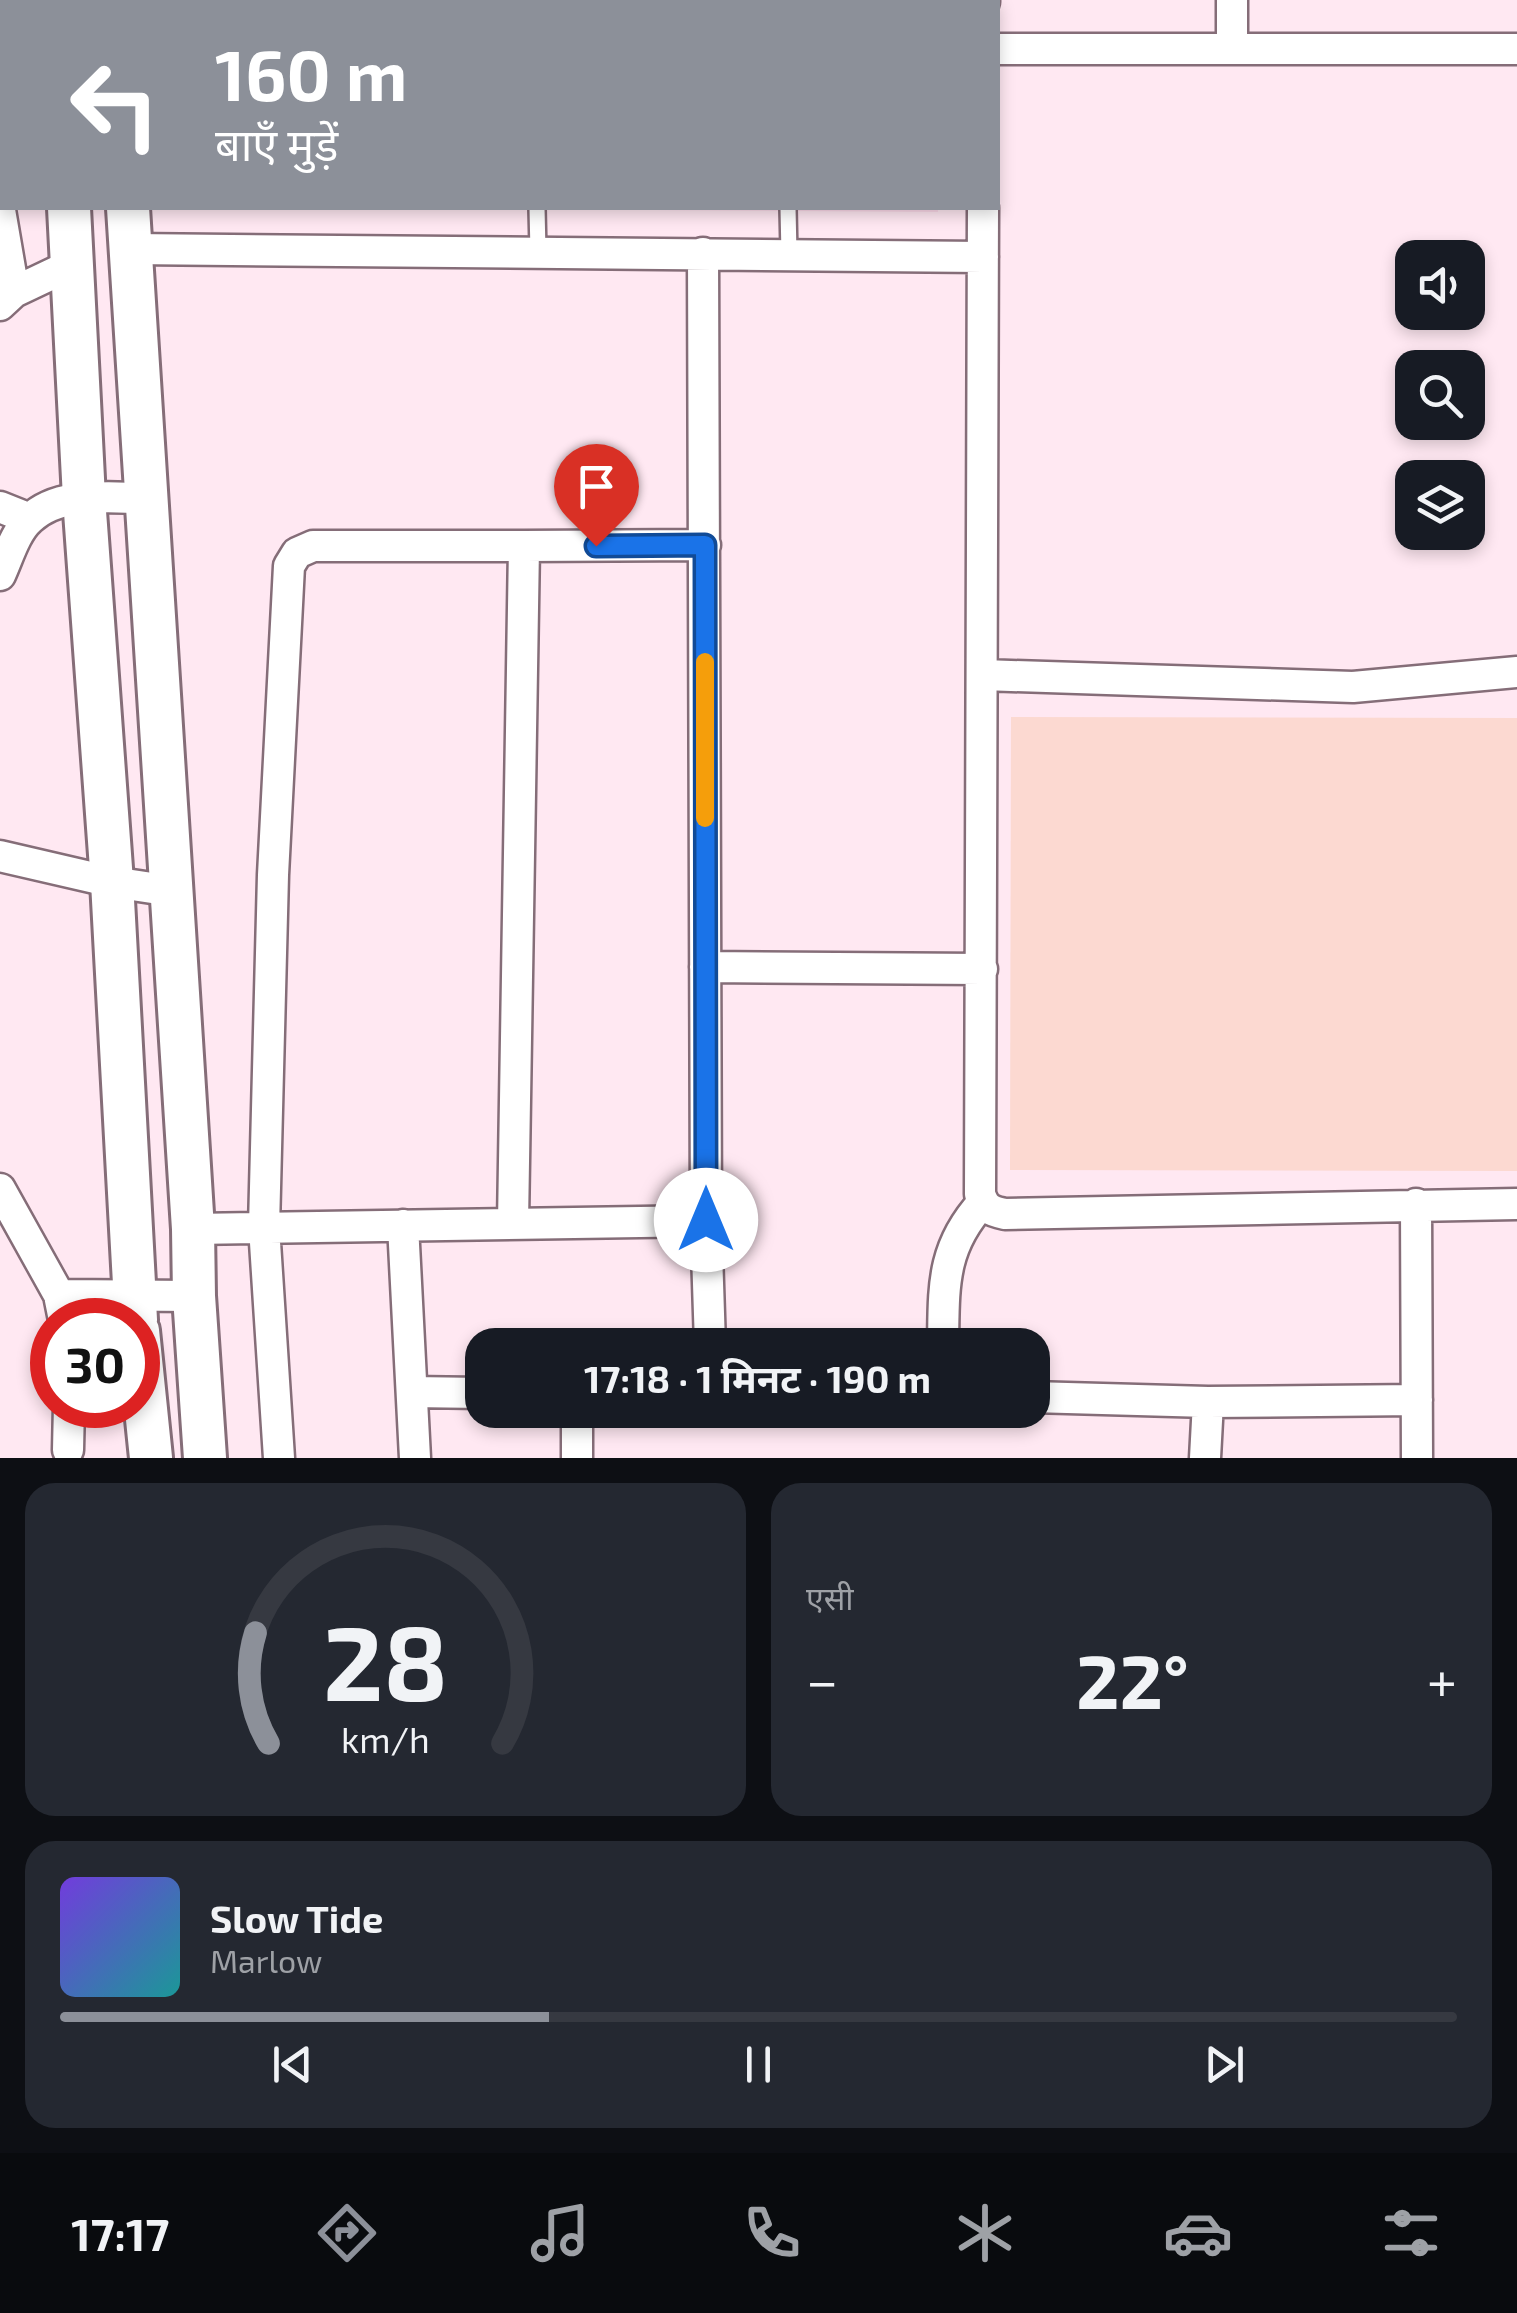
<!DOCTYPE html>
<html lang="hi">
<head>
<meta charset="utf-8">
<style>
	:root { --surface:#171b24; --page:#242831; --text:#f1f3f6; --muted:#9ea1a6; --line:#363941; --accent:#8c9099 }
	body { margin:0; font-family:"Exo 2","Noto Sans Devanagari",sans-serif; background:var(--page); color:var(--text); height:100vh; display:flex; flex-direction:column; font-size:38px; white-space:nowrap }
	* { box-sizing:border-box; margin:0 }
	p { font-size:32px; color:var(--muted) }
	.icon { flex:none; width:55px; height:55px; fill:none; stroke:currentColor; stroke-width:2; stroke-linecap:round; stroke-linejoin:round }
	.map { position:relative; height:1458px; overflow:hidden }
	.drawer { display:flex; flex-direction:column; gap:25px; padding:25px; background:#0d0f14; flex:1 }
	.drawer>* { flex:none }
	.banner { position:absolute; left:0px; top:0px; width:1000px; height:210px; box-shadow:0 5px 15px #0003; background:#8c9099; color:#fff; overflow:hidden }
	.controls { position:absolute; left:1395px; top:240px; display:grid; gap:20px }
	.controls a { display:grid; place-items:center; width:90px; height:90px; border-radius:20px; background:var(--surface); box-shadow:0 5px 15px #0003; font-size:50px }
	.speed { position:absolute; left:30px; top:1298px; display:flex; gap:20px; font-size:50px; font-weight:700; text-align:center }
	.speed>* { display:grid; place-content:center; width:130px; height:130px; border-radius:50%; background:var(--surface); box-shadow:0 5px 15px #0003; line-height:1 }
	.speed .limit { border:15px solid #d22; background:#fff; color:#111 }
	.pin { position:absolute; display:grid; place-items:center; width:85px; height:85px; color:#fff; margin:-102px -42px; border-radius:50% 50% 50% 0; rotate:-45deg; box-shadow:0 0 10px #0007 }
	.pin .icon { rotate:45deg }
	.me { position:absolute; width:110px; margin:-55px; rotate:0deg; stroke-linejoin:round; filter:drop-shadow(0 0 8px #0008) }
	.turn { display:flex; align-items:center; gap:35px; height:210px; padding:0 50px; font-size:45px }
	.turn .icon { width:130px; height:130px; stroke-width:2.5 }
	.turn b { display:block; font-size:70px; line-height:85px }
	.big { font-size:75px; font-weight:700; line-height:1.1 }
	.drawer .card { flex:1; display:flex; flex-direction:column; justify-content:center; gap:15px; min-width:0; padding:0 35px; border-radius:30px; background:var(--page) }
	.drawer .dial { align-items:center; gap:0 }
	.dial svg { height:260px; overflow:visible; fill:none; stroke:var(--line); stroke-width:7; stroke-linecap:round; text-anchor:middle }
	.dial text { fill:var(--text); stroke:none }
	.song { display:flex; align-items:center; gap:30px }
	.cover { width:120px; height:120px; border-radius:15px; background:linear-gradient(135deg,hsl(260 70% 55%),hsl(180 70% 35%)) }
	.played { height:10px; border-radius:5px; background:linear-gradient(90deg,var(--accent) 35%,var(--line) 35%) }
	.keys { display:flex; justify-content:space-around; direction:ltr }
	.heat { display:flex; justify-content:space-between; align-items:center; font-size:55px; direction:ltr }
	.drawer .tiles { flex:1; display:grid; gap:25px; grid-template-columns:1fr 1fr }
	.card:last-child { grid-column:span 2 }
	.trip { position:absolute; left:465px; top:1328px; width:585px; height:100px; border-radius:30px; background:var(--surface); box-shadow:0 5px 15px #0003; font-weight:700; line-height:100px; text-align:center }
	.tabs { display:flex; height:160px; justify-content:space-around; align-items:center; background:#090b0e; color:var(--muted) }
	.tabs .icon { width:70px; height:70px }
	.tabs .current { color:var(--accent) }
	.tabs b { font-size:45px; color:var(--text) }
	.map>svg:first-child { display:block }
</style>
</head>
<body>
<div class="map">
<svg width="1517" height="1458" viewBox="0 0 1517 1458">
	<rect width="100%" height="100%" fill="#ffe8f2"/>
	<path fill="#fcd8e8" d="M283 0H940L283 2Z
		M360 208H938V212Z"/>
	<path fill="#fcd9d1" d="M1011 717 1517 718V1171L1010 1170Z"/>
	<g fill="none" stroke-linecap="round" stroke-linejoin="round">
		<g stroke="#856d78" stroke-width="20">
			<path id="lane" d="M537 208 538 252
				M788 208 789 254"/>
		</g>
		<g stroke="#856d78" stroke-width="35">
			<path id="street" d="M1232 0V49
				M984 2V0
				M998 49H1517
				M983 208 980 1194C985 1209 991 1211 1005 1214L1517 1204
				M0 210 14 292
				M131 249 983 257
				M703 253 706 1221 710 1345
				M0 305 14 292 73 264
				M0 507 30 519
				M0 575C8 558 15 532 30 519 59 491 109 498 145 498
				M983 675 1353 687 1517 672
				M0 856 112 882 172 891
				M705 967 982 969
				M0 1189 59 1295 64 1320
				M1416 1204 1417 1458
				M513 1223 524 546 705 545
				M403 1225 415 1458
				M193 1229 706 1221
				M59 1295 194 1296
				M943 1345C944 1287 941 1248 983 1202
				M412 1392 482 1393
				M1032 1397 1208 1402 1417 1400
				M577 1410V1458
				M68 1450 69 1405
				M279 1458 264 1227 273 875 289 566 297 553 313 546H524
				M1205 1458 1208 1402"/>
		</g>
		<g stroke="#856d78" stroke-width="48">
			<path id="secondary" d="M54 0V2
				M114 0V2
				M69 208 84 498 112 882 136 1320
				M128 208 193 1229 194 1296 205 1458
				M138 1331 151 1458"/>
		</g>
		<use href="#lane" stroke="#fff" stroke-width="15"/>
		<use href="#street" stroke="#fff" stroke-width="30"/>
		<use href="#secondary" stroke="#fff" stroke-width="42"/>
	</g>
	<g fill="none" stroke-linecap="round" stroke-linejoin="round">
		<g stroke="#114b97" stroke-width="25">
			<path id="route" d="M596 546 705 545 706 1220"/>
		</g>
		<use href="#route" stroke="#1a73e8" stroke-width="18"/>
		<path stroke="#f59e0b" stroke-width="18" d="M705 662V818"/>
	</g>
</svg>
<div class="controls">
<a><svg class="icon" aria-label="sound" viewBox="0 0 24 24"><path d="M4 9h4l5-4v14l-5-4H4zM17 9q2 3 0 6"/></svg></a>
<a><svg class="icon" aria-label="search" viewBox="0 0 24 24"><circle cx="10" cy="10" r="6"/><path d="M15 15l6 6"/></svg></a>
<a><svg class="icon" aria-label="layers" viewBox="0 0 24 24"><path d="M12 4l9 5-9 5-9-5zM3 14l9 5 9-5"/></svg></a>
</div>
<div class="speed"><div class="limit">30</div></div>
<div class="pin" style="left:596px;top:546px;background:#d93025"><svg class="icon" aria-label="arrive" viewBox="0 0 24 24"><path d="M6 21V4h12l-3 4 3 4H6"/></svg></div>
<svg class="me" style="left:706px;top:1220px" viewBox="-20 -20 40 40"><circle r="19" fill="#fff"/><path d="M0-13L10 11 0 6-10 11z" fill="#1a73e8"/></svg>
<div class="trip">17:18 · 1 मिनट · 190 m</div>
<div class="banner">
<div class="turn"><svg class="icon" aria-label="left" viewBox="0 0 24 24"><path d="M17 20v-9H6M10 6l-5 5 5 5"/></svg><div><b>160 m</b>बाएँ मुड़ें</div></div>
</div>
</div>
<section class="drawer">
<div class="tiles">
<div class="card dial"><svg viewBox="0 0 100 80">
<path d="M14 69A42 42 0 1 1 86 69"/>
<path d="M14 69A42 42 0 0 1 10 35" stroke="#8c9099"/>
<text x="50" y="56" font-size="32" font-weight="700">28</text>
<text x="50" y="72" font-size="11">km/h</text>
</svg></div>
<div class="card"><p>एसी</p>
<div class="heat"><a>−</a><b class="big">22°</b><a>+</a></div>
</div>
<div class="card">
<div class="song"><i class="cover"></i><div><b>Slow Tide</b><p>Marlow</p></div></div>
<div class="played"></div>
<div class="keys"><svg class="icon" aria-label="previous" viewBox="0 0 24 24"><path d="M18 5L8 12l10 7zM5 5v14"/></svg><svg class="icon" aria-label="pause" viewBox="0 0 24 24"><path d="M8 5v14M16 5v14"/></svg><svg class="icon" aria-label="next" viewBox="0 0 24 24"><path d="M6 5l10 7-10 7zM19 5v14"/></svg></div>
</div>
</div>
</section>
<nav class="tabs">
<b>17:17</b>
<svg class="icon current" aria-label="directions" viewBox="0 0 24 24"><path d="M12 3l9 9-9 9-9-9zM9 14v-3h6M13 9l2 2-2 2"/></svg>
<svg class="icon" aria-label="music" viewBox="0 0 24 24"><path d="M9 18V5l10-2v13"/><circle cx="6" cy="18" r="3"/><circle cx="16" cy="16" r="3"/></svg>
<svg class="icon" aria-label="phone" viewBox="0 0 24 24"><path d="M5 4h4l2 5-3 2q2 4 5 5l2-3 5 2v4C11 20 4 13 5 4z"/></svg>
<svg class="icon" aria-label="climate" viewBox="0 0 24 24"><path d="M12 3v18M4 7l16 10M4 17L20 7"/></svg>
<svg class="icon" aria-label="car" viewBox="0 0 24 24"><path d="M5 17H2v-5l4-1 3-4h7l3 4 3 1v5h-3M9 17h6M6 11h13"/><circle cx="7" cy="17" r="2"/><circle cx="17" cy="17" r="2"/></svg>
<svg class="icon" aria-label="filters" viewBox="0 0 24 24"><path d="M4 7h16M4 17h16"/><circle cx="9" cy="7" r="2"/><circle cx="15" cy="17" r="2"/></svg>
</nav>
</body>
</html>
